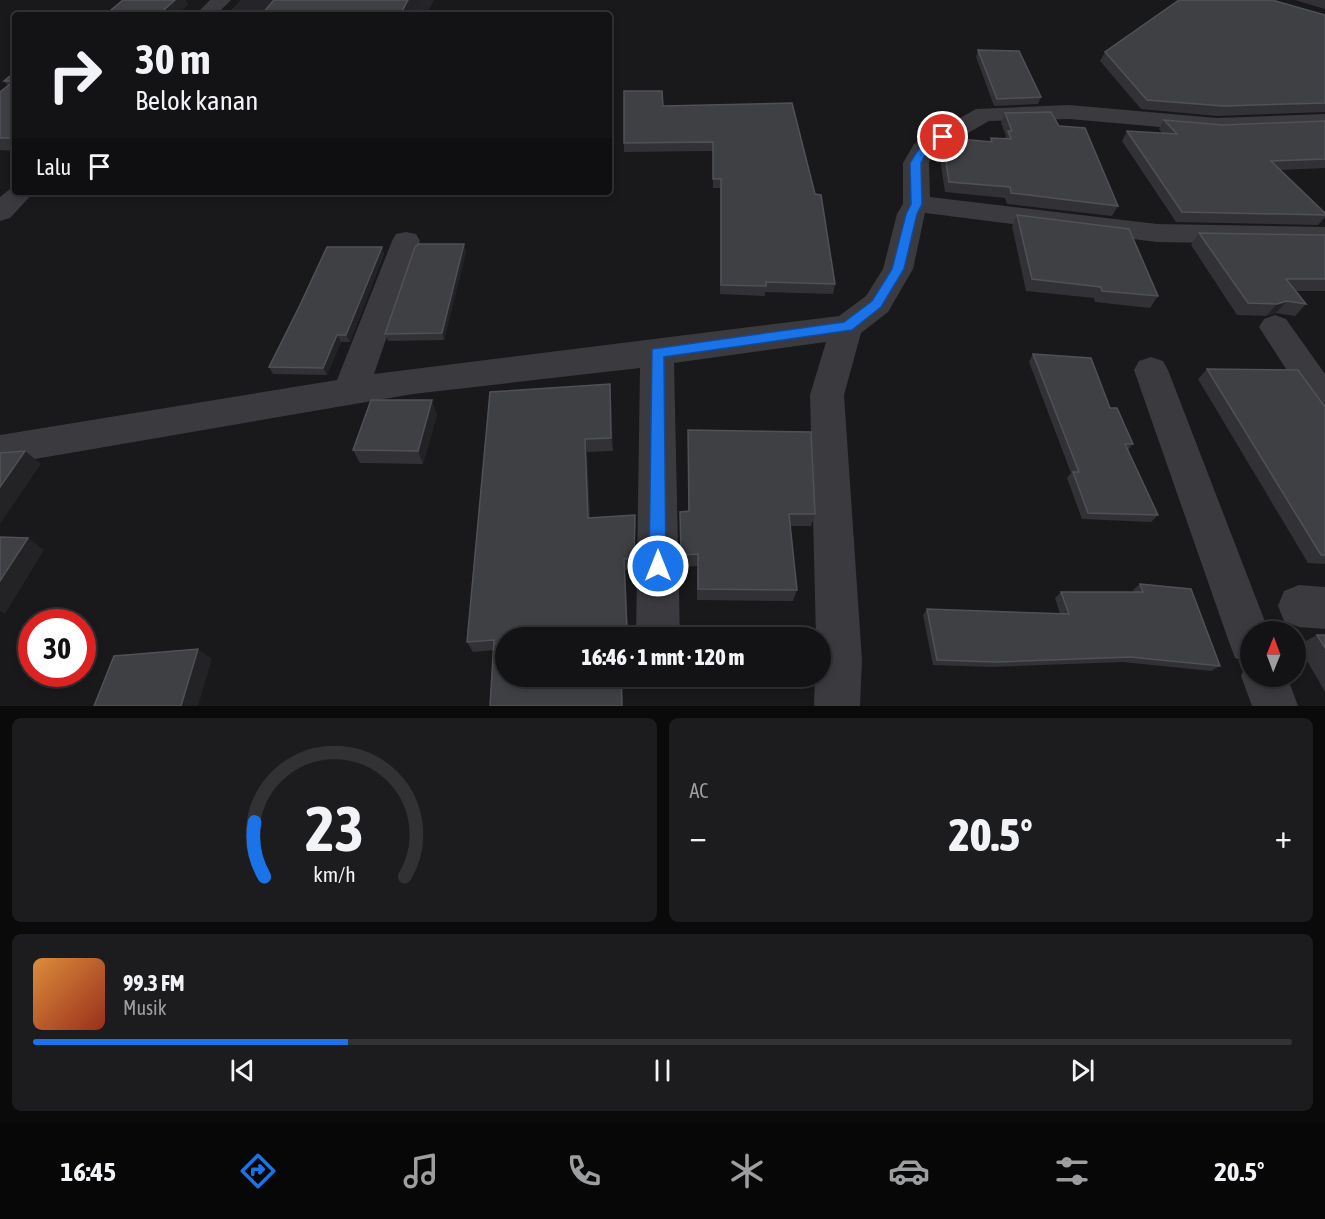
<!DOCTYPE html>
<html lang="id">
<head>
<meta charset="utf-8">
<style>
	:root { --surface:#131214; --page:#1c1b1d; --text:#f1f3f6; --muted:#9d9ea0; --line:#323234; --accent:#1a73e8 }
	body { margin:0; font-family:"Asap Condensed",sans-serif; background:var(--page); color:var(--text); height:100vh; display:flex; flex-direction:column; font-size:22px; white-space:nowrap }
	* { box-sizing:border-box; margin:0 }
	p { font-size:20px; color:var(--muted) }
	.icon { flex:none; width:33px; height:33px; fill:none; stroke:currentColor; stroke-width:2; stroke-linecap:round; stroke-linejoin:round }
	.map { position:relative; height:706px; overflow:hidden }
	.panel { display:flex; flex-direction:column; gap:12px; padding:12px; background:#0a0a0b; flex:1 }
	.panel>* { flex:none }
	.guide { position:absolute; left:12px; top:12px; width:600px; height:183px; border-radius:6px; box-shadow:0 3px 9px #0003,0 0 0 2px var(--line); background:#131214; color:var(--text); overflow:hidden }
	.needle { width:39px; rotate:1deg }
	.controls { position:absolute; left:1240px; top:621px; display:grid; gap:12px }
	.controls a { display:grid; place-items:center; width:66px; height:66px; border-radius:50%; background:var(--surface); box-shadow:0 3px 9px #0003,0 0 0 2px var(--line); font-size:30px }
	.speed { position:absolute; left:18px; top:609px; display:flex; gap:12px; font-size:30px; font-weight:700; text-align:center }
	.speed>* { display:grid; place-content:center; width:78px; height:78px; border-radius:50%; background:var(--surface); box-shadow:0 3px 9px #0003,0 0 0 2px var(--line); line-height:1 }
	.speed .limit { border:9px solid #d22; background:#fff; color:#111 }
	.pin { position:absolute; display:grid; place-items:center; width:51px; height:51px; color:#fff; margin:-26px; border:3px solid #fff; border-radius:50%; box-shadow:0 2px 6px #0007 }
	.me { position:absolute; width:66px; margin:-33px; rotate:0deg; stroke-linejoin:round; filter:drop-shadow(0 0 4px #0008) }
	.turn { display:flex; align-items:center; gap:21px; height:126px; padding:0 24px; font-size:27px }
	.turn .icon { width:78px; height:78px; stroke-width:2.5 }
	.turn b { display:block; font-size:42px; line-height:51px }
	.then { display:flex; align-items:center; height:57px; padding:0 24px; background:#0003; gap:12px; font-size:22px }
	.big { font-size:45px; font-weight:800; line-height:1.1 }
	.panel .widget { flex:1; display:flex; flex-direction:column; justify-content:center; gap:9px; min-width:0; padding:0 21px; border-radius:9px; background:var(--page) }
	.panel .dial { align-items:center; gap:0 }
	.dial svg { height:156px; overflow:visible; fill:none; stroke:var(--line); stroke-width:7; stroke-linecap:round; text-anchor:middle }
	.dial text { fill:var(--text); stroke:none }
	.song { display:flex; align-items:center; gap:18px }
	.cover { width:72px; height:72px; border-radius:9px; background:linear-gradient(135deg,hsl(30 70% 55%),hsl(10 70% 35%)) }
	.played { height:6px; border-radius:3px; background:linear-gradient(90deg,var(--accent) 25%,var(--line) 25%) }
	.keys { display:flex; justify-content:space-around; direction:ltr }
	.heat { display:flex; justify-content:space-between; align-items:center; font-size:33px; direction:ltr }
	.panel .tiles { flex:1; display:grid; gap:12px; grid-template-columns:1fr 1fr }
	.widget:last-child { grid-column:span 2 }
	.trip { position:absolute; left:495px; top:627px; width:336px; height:60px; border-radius:30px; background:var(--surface); box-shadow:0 3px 9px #0003,0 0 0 2px var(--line); font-weight:800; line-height:60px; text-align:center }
	.tabs { display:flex; height:96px; justify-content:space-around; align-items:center; background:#080708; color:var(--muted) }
	.tabs .icon { width:42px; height:42px }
	.tabs .current { color:var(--accent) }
	.tabs b { font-size:27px; color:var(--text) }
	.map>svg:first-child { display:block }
</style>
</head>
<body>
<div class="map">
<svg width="1325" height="706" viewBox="0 0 1325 706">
	<rect width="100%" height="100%" fill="#19181b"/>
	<path fill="#252428" d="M241 0H434L426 15H226Z"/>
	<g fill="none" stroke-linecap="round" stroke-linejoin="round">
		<path fill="#3a3a3f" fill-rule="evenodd" d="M210 0H231L216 15H195Z
			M1069 105 1217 118 1325 114V128L1217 132 1069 119 989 121 933 153 929 163 930 197 1157 224 1325 227V245L1157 242 925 213 913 269 888 312 861 333 844 395 862 660 860 706H814L815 676H820V638H816L810 395 826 342 674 363 680 638H636L640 368 413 394 0 465V435L337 380 392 241 396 234 406 232 416 234 420 241 374 374 839 316 866 296 883 269 897 214 903 204V163L914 144 976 109Z
			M15 185V192H34L10 218 0 221V197Z
			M1275 315 1286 319 1325 374V415L1313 411 1259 327 1264 319Z
			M1151 357 1163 361 1168 370 1269 632H1251V676H1287L1298 706H1252L1241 676 1247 662 1235 658 1229 642 1134 370 1139 361Z
			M1299 585 1325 587V629L1299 627 1284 621 1278 606 1284 591Z"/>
	</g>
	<path fill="#323236" d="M1295 0H1325V9Z
		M1325 15V112L1217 116 1141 109 1100 61 1105 52Z
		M978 50 1041 97 1038 104 994 106 976 57Z
		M15 72V151L0 150V92L8 86 4 81Z
		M792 103 835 284 833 294 765 292V296L720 294V188H713V151L624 152V143L663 106Z
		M1005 113 1059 126 1118 206 1112 216 1007 204 1005 198 945 192 939 152 943 142H989L991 138 1004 139 1006 136 1001 123Z
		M1164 120 1223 125 1325 121V168L1280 170 1325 213V217L1318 225 1176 222 1122 141 1127 131 1162 133 1159 129Z
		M1017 215 1158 296 1150 308 1095 302 1094 298 1026 291 1012 226Z
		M1199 233 1325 235V291H1296L1306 304 1295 316 1276 313 1266 316 1237 315 1191 245Z
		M464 244 466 252 444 340 388 341 385 334Z
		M382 247 384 254 350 342H341L327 375 273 374 269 367Z
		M1033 354 1110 408 1133 444 1128 450 1158 515 1151 522 1082 519 1067 478 1071 473 1029 362Z
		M1207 369 1325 407V564L1308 563 1198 379Z
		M610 384 613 451 587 452 590 518 635 515V570H625L628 638H506V676H622L623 706H490L494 650 473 652 467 642 490 392Z
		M437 414 423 464 360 463 353 450Z
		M688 430 815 514 811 526H790L797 590 793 601 697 600V566L681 567 680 512 688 511Z
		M1140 584 1220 666 1211 671 1123 662 992 667 933 665 923 615 927 609 1060 614 1055 598 1061 592H1134L1133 590Z
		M1317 635H1325V692L1298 645Z"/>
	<path fill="#232225" d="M175 0H186L188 5 177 15H158Z
		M408 0H418L409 15H400Z
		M464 244 466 252 444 340 442 333Z
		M382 247 384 254 350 342 346 335Z
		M1287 301 1276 313 1266 316 1277 304Z
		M337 335 341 342 327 375 323 368Z
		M610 384 611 397 613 451 611 438Z
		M432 400 437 414 423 464 418 451Z
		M585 439 587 452 590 530 588 518Z
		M25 451 41 464 0 524V487Z
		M635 515V570L634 558Z
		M28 538 44 550 5 614 0 611V581Z
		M198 649 212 659 198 706H181Z
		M621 676H622L623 706H622Z"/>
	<path fill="#3f4044" stroke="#505157" stroke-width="1.5" d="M123 0H175L158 15H105Z
		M274 0H408L400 15H261Z
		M1179 0H1272L1325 15V103L1223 106 1147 100 1105 52Z
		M978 50 1019 51 1041 97 997 99Z
		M15 72V138H0V92L14 81H4Z
		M624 91H662L663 106 792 103 815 194 821 195 835 284 766 282V286L721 285V179H713V142L624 143Z
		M1051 112 1059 126 1085 128 1118 206 1011 193 1010 187 949 182 943 142 949 138 992 142 991 138 1011 139 1008 131H1012L1005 113Z
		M1164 120 1223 125 1325 121V159L1271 161 1325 213V215L1182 212 1127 131 1177 134Z
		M1017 215 1129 229 1158 296 1102 291 1101 287 1032 279Z
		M1199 233 1325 235V279H1286L1306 304 1287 301 1277 304 1248 303Z
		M418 244H464L442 333 385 334 415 247Z
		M327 247H382L346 335H337L323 368 269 367 300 305Z
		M1033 354 1091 358 1110 408H1117L1133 444H1125L1158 515 1088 513 1073 472H1079Z
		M1207 369 1298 370 1325 407V555H1321Z
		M610 384 611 438 585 439 588 518 635 515 634 558 624 559 627 630H619V638H506V676H621L622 706H490L494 640 467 642 490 392Z
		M371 400H432L418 451 353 450Z
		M688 430 811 432 815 514H789L797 590 698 589V554L681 555 680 512 689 511Z
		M25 451 0 487V453Z
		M0 537 28 538 0 581Z
		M1140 584 1191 589 1220 666 1130 657 997 662 937 660 927 609 1069 614 1061 592H1143Z
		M1317 635H1325V648Z
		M198 649 181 706H94L114 656Z"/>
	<path fill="#1a73e8" stroke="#114b97" stroke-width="1.5" d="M940 135 948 137 927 151 921 163 922 204 917 214 904 269 881 307 852 330 664 357 666 566 664 572 658 574 652 572 649 566 652 349 844 322 872 301 892 269 906 214 911 204 910 163 920 147Z"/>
</svg>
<div class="controls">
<a><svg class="needle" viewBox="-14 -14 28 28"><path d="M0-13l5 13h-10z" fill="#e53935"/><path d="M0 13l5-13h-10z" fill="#9d9ea0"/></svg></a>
</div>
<div class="speed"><div class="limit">30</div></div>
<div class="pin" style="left:943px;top:137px;background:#d93025"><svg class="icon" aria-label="arrive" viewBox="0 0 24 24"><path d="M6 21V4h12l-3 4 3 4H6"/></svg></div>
<svg class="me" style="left:658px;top:566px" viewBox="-20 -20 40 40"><circle r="17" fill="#1a73e8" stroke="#fff" stroke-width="3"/><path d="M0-11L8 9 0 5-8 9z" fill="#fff"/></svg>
<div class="trip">16:46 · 1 mnt · 120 m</div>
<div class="guide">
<div class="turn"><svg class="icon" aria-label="right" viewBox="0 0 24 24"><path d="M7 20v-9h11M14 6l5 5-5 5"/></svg><div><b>30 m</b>Belok kanan</div></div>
<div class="then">Lalu<svg class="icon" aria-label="arrive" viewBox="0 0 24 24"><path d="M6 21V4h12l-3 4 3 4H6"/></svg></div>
</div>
</div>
<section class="panel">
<div class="tiles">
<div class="widget dial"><svg viewBox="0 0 100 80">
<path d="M14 69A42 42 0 1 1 86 69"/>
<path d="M14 69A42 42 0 0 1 9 41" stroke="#1a73e8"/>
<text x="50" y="56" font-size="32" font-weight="700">23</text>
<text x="50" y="72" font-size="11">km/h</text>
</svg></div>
<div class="widget"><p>AC</p>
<div class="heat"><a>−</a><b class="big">20.5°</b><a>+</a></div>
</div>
<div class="widget">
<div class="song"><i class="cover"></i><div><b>99.3 FM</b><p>Musik</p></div></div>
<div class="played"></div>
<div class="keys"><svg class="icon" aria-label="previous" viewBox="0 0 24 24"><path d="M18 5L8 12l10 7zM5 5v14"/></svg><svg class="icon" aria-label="pause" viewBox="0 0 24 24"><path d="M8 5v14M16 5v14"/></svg><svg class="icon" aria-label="next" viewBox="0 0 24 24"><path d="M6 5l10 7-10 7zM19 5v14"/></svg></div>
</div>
</div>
</section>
<nav class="tabs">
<b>16:45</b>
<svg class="icon current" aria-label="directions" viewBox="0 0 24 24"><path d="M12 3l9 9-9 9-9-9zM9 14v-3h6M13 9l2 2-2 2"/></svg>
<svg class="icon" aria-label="music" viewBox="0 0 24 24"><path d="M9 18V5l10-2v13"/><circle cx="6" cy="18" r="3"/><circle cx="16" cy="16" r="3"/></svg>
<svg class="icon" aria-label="phone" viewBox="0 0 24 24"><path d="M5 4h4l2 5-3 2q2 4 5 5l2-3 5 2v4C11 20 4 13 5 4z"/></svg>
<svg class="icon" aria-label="climate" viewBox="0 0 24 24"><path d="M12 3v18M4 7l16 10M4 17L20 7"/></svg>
<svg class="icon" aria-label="car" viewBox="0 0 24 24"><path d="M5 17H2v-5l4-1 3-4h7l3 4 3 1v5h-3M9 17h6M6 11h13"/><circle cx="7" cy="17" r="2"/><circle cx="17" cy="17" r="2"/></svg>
<svg class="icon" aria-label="filters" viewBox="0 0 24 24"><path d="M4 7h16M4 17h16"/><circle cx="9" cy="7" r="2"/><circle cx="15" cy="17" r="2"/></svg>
<b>20.5°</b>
</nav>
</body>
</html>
